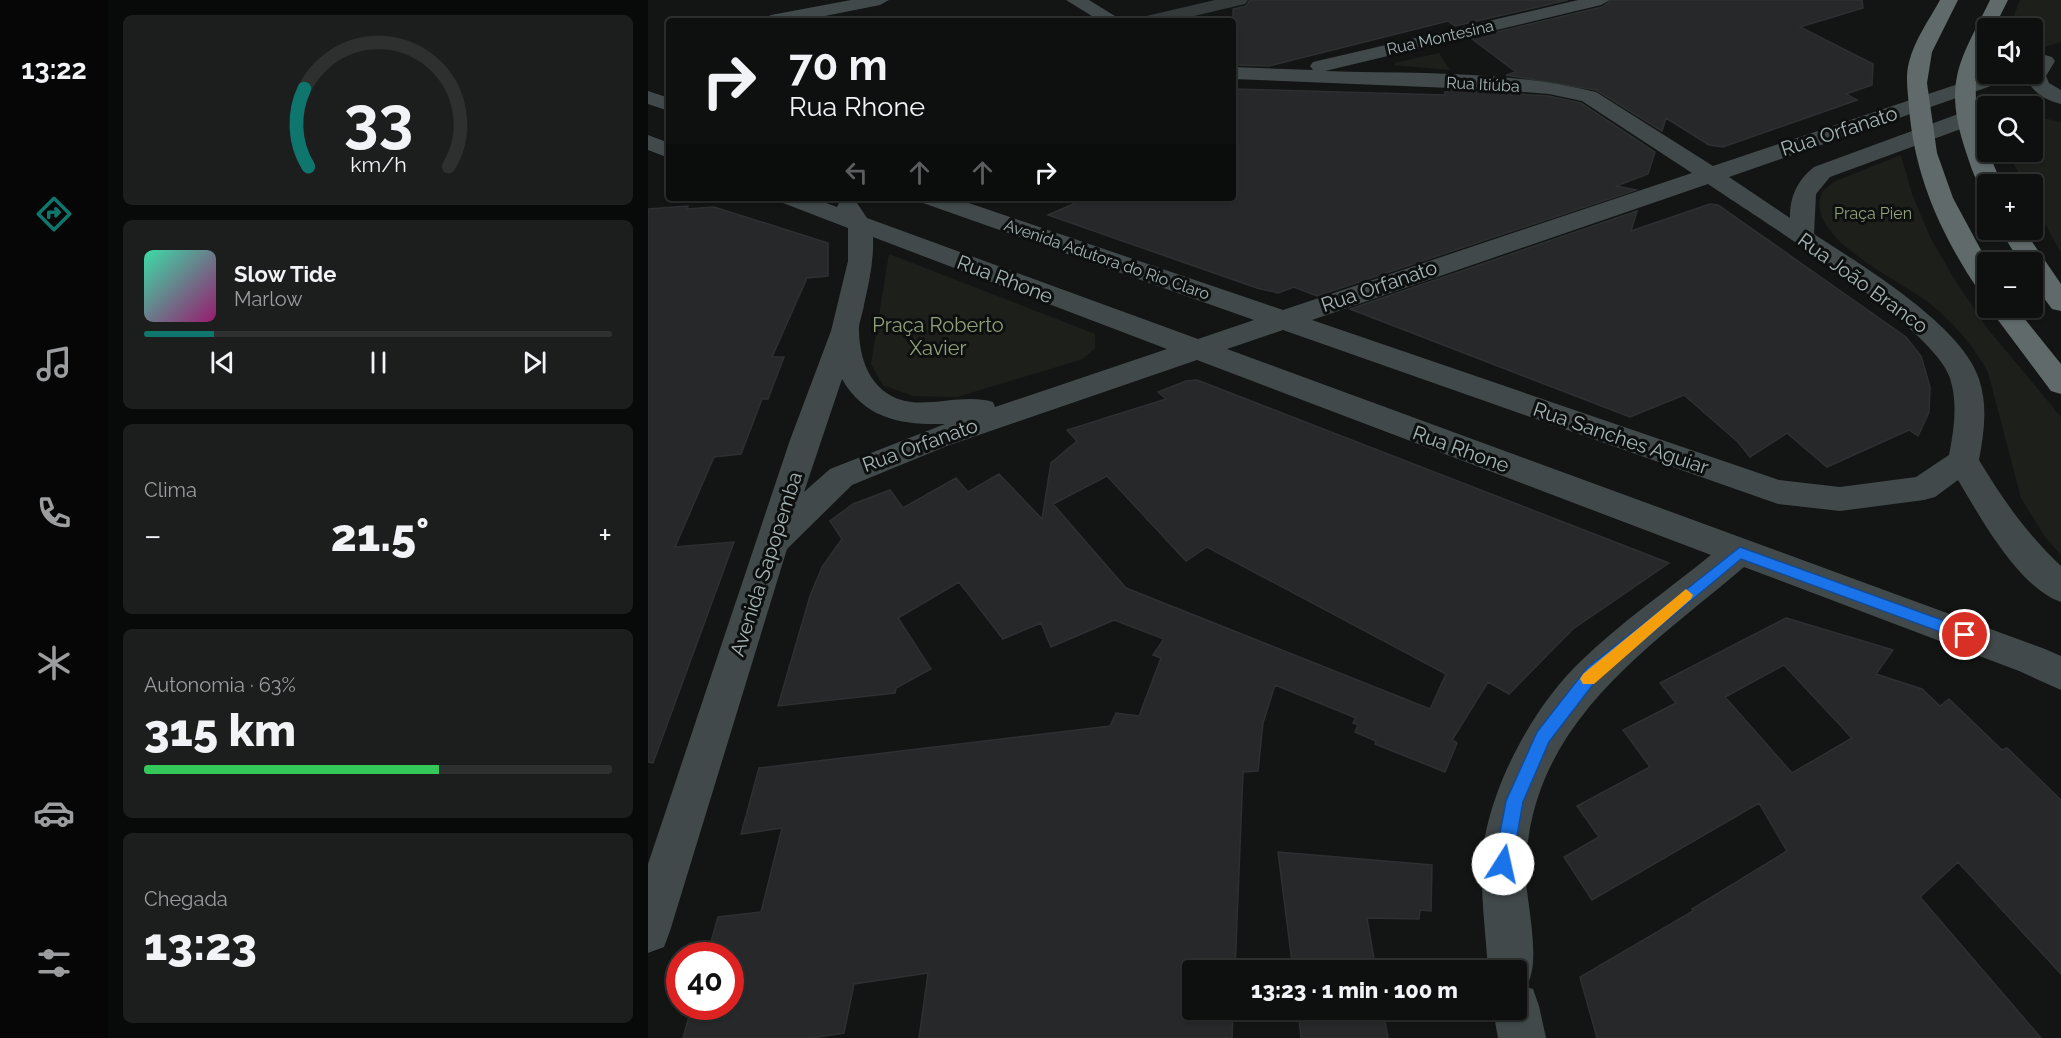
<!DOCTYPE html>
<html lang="pt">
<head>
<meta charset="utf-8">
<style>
	:root { --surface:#0e1010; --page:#1c1e1e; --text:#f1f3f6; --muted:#9b9d9f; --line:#2e3030; --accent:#0f766e }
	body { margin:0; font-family:Raleway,sans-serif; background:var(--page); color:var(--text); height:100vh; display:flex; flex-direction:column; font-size:22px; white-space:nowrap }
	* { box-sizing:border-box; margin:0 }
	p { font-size:20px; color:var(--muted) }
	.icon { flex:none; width:33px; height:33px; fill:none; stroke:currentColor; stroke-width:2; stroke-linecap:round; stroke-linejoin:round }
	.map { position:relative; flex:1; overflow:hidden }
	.sheet { display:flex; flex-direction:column; gap:15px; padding:15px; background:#080909; width:540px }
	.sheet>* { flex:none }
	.banner { position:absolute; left:18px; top:18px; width:570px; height:183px; border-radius:6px; box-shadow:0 2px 4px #0004,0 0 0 2px var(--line); background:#0e1010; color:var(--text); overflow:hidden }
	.tools { position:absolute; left:1329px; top:18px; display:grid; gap:12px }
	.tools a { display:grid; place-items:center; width:66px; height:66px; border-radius:6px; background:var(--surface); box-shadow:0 2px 4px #0004,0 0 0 2px var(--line); font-size:30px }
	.speed { position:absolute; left:18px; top:942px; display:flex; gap:12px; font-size:30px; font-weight:700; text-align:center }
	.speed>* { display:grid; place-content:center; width:78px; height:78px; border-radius:50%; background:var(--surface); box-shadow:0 2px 4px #0004,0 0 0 2px var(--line); line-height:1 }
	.speed .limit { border:9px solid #d22; background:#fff; color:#111 }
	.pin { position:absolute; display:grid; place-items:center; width:51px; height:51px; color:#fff; margin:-26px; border:3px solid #fff; border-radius:50%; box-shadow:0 2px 6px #0007 }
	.me { position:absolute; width:66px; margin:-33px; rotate:10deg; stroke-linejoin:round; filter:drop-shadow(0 0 4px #0008) }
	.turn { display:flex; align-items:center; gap:21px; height:126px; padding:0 24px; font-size:27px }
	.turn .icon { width:78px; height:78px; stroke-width:2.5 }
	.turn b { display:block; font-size:42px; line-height:51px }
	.lanes { display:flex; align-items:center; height:57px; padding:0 24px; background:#0003; justify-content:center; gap:30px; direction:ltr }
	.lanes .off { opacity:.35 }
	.big { font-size:45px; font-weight:800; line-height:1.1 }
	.sheet .widget { flex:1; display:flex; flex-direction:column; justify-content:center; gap:9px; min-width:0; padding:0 21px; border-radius:9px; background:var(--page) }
	.sheet .dial { align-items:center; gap:0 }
	.dial svg { height:156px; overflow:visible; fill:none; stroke:var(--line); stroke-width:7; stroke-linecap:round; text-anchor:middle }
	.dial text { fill:var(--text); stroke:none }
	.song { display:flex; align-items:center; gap:18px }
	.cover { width:72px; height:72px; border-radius:9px; background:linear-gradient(135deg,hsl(160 70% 55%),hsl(320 70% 35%)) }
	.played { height:6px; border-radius:3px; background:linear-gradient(90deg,var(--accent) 15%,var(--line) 15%) }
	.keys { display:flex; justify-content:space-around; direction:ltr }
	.heat { display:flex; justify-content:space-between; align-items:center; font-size:33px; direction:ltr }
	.charge { height:9px; border-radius:4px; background:linear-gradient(90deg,#34c759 63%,var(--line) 0) }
	.trip { position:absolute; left:534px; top:960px; width:345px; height:60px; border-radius:6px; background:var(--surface); box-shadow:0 2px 4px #0004,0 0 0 2px var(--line); font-weight:800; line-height:60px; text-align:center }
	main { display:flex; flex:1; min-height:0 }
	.tab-bar { display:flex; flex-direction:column; width:108px; justify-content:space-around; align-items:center; background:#060606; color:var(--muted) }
	.tab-bar .icon { width:42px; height:42px }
	.tab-bar .current { color:var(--accent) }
	.tab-bar b { font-size:27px; color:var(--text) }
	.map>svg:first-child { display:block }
</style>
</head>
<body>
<main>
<nav class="tab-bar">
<b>13:22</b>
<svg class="icon current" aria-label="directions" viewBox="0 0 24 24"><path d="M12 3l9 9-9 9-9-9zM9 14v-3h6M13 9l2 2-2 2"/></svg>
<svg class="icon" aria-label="music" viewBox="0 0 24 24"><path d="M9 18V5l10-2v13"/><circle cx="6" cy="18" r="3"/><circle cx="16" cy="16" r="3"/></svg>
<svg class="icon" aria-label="phone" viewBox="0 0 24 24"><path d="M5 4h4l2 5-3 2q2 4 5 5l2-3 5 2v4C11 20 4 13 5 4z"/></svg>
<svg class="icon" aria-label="climate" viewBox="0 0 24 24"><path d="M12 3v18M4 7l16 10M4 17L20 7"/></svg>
<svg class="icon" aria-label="car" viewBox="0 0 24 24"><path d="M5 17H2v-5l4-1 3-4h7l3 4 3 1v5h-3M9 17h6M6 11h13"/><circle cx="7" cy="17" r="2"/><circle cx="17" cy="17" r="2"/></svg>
<svg class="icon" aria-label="filters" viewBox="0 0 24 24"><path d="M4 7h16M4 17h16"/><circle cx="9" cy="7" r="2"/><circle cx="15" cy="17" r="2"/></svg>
</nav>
<section class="sheet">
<div class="widget dial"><svg viewBox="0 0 100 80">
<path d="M14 69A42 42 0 1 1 86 69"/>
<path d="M14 69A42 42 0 0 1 12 29" stroke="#0f766e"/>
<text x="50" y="56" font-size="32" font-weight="700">33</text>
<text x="50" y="72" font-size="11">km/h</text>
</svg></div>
<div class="widget">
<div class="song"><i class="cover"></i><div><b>Slow Tide</b><p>Marlow</p></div></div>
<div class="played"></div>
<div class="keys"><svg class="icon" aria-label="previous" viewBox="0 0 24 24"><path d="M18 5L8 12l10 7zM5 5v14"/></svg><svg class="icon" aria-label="pause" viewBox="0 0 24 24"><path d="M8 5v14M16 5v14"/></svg><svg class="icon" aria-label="next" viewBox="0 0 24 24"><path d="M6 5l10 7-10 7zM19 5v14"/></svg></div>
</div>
<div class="widget"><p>Clima</p>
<div class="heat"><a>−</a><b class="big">21.5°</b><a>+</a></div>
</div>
<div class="widget"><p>Autonomia · 63%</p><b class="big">315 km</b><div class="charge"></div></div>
<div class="widget"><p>Chegada</p><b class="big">13:23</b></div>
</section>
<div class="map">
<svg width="1413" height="1038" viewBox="0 0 1413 1038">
	<rect width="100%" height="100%" fill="#131515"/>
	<path fill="#1d201a" d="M1372 0H1413V42L1385 50 1384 28H1361Z
		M791 53 802 70 746 65 747 63Z
		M1385 116 1413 122V253L1385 202 1384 184H1376L1360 152H1384Z
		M1253 155 1264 194 1282 237 1305 277 1339 328 1413 417V555L1397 537 1373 498 1340 372C1324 344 1305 322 1280 302 1254 282 1154 236 1174 193 1176 189 1184 184 1188 181Z
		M241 254 447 334V348L435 359 309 397 265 396 235 385 223 364Z"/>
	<path fill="#262829" stroke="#2d3031" stroke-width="1.5" fill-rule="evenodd" d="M602 0H920L807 26 800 21 621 66 585 65V9L598 6Z
		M964 0H1214L1215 8 1152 27 1225 64 1224 85 1198 94 1209 100 1075 147 1061 145 1018 118 1014 131 948 90 858 75 868 72 823 38 954 7Z
		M585 89 797 95V92L803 90 901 96 933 103 1007 152 1000 174 968 186 988 190 669 296 646 287 630 293 609 288 400 215 439 198H585V161L587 156 585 153Z
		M1062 204 1070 205 1258 337 1273 356 1282 387 1281 412 1270 436 1261 430 1179 467 1139 433 1102 457 1090 442 1036 395 982 417 702 309 989 211 983 231Z
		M40 206 39 209 66 207 180 243V276L159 278 124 357H136L120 399H114L93 454 66 457 27 547 86 542 5 763 0 762V209Z
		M549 380 1021 563 925 629 861 694 840 682 804 740 809 743 797 772 727 744 728 741 707 732 710 725 705 723 708 718 627 685 615 723 610 771 595 772 587 970H544V1010H585L584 1038H271L280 973 206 984 196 1033 164 1038H35L44 1006H82V956H59L70 917 113 912 134 828 93 834 111 768 462 726 468 713 491 716 513 658 505 655 516 639 466 620 403 647 393 623 355 639 311 582 250 618 283 669 248 688 247 693 130 706 162 596 174 567 194 539 182 521 205 504 242 490 255 508 308 478 320 492 351 474 394 519 403 463 429 441 419 430 518 399 510 392 538 381ZM459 476 538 561 559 547 798 674 782 709 478 588 405 504Z
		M1138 618 1245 650 1228 674 1274 689 1292 706 1301 699 1354 750 1359 748 1413 800V974L1310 862 1272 897 1393 1038H949L932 977 1045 911 1044 909 1139 851 1111 803 944 900 916 857 951 837 929 806 1002 767 975 730 1028 703 1012 683ZM1136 665 1204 738 1144 773 1077 697Z
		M630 852 784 865 783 911 772 910 771 919 719 918 728 970H645Z
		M650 1010H735L740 1038H653Z"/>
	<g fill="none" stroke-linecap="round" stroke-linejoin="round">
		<path fill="#34393a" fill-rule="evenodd" d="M567 0H600L597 4 525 21H492L494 17Z"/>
		<path fill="#42494a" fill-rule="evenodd" d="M203 0H241L232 5 152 21H114L123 15Z
			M418 0H441L475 21H452Z
			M930 0H962L953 5 677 71C767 74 861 70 948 92L1065 166 1340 74H1369L1366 78 1081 177 1142 218C1142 196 1149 181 1166 167L1332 106H1348H1340V119L1182 177 1168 194 1166 234C1213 265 1314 325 1331 379 1340 407 1336 432 1331 460 1355 500 1379 534 1413 566V602C1371 588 1332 517 1310 480L1287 497 1276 500 1192 511 1130 504 635 330 579 349 1397 649 1413 656V690L1371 671 1096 567C1007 643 901 711 881 834 880 844 876 855 877 866 877 898 895 961 878 987L885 989 891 1006 898 1038H850L845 1010H868V970H840C838 936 833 900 834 866 835 798 884 707 933 661 973 622 1020 590 1063 555L549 360 299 446 204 485 139 549 22 931 16 947 0 953V864L142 440 183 331 200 261V228L135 203 131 198H165L189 207 191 203 200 201 209 203 219 218 550 339 606 320 275 203 271 198H306L635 310 1044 173 934 101 901 94 851 90 585 79V67L665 70 662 66 665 62ZM1060 184C1111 219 1285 326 1302 378 1310 404 1306 429 1301 455L1268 477 1192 487 1131 480 664 320ZM225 237 519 349 347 407 345 402C319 394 289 405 263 402 226 397 212 365 211 332 210 324 215 313 216 305 221 282 226 261 225 237ZM194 379C217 419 253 425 297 424L182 469 156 492Z
			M1397 55 1404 57 1407 61 1398 76 1401 83 1413 90V104C1397 100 1383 92 1378 76L1384 74V65L1390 57Z
			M0 91 21 98V111L0 104Z
			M0 135 21 143V158L0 150Z"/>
		<path fill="#606a6b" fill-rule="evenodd" d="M1292 0H1310L1284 52 1279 83 1289 153 1305 198 1340 263V293L1331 291C1293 235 1266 175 1261 107 1260 92 1257 77 1261 62 1267 39 1281 20 1292 0Z
			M1342 0H1360L1346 28H1340C1340 45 1331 57 1329 73 1323 113 1339 149 1354 184H1340V190L1334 189C1325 177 1321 160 1316 146 1295 79 1314 58 1342 0Z
			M1352 230H1376L1413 284V311L1404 309 1384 282V262H1372Z
			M1341 308H1368L1413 364V394L1403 391Z"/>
	</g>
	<path fill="#1a73e8" stroke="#114b97" stroke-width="1.5" d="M1092 547 1322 630 1324 635 1317 641 1093 559 950 678 901 742 875 802 864 864 861 870 855 872 848 870 846 864 858 801 889 732 939 668Z"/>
	<path fill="#f59e0b" d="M1038 589 1045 595 1043 599 946 684H935L932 679 935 674Z"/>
	<g text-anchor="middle" stroke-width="6" stroke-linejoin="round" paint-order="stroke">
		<g font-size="16" fill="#a5b4b6" stroke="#0e1010">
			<text transform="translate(792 37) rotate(-13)" y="6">Rua Montesina</text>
			<text transform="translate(835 84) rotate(3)" y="6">Rua Itiúba</text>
			<text transform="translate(459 259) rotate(19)" y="6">Avenida Adutora do Rio Claro</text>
		</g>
		<g font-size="16" fill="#90a17b" stroke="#0e1010">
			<text x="1225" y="219">Praça Pien</text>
		</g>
		<g font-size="20" fill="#a5b4b6" stroke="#0e1010">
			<text transform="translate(1191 131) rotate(-18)" y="7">Rua Orfanato</text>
			<text transform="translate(357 279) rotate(21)" y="7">Rua Rhone</text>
			<text transform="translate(1215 283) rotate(36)" y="7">Rua João Branco</text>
			<text transform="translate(731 286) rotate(-19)" y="7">Rua Orfanato</text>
			<text transform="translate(973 438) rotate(19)" y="7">Rua Sanches Aguiar</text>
			<text transform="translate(272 445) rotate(-20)" y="7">Rua Orfanato</text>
			<text transform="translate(813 449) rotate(20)" y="7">Rua Rhone</text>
			<text transform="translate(118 564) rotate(-72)" y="7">Avenida Sapopemba</text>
		</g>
		<g font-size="20" fill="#90a17b" stroke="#0e1010">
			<text x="290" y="332">Praça Roberto<tspan x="290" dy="23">Xavier</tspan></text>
		</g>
	</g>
</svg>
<div class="tools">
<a><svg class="icon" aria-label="sound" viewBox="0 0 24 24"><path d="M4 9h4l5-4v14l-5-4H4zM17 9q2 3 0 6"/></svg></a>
<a><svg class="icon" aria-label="search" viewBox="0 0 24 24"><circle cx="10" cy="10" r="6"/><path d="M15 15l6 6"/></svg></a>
<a>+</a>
<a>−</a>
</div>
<div class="speed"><div class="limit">40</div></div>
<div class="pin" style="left:1317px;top:635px;background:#d93025"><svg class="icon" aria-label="arrive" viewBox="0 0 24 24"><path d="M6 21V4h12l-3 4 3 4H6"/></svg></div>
<svg class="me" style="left:855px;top:864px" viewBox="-20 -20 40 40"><circle r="19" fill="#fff"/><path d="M0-13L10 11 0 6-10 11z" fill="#1a73e8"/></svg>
<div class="trip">13:23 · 1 min · 100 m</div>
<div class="banner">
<div class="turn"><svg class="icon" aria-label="right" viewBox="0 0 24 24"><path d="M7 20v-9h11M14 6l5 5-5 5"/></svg><div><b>70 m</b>Rua Rhone</div></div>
<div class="lanes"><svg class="icon off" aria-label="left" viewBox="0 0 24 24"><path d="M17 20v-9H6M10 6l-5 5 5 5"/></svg><svg class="icon off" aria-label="ahead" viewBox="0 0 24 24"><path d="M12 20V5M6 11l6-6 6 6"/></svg><svg class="icon off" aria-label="ahead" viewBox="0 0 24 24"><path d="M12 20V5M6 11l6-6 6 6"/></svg><svg class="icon" aria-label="right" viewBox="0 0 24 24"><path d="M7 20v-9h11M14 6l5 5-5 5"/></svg></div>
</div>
</div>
</main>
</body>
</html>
